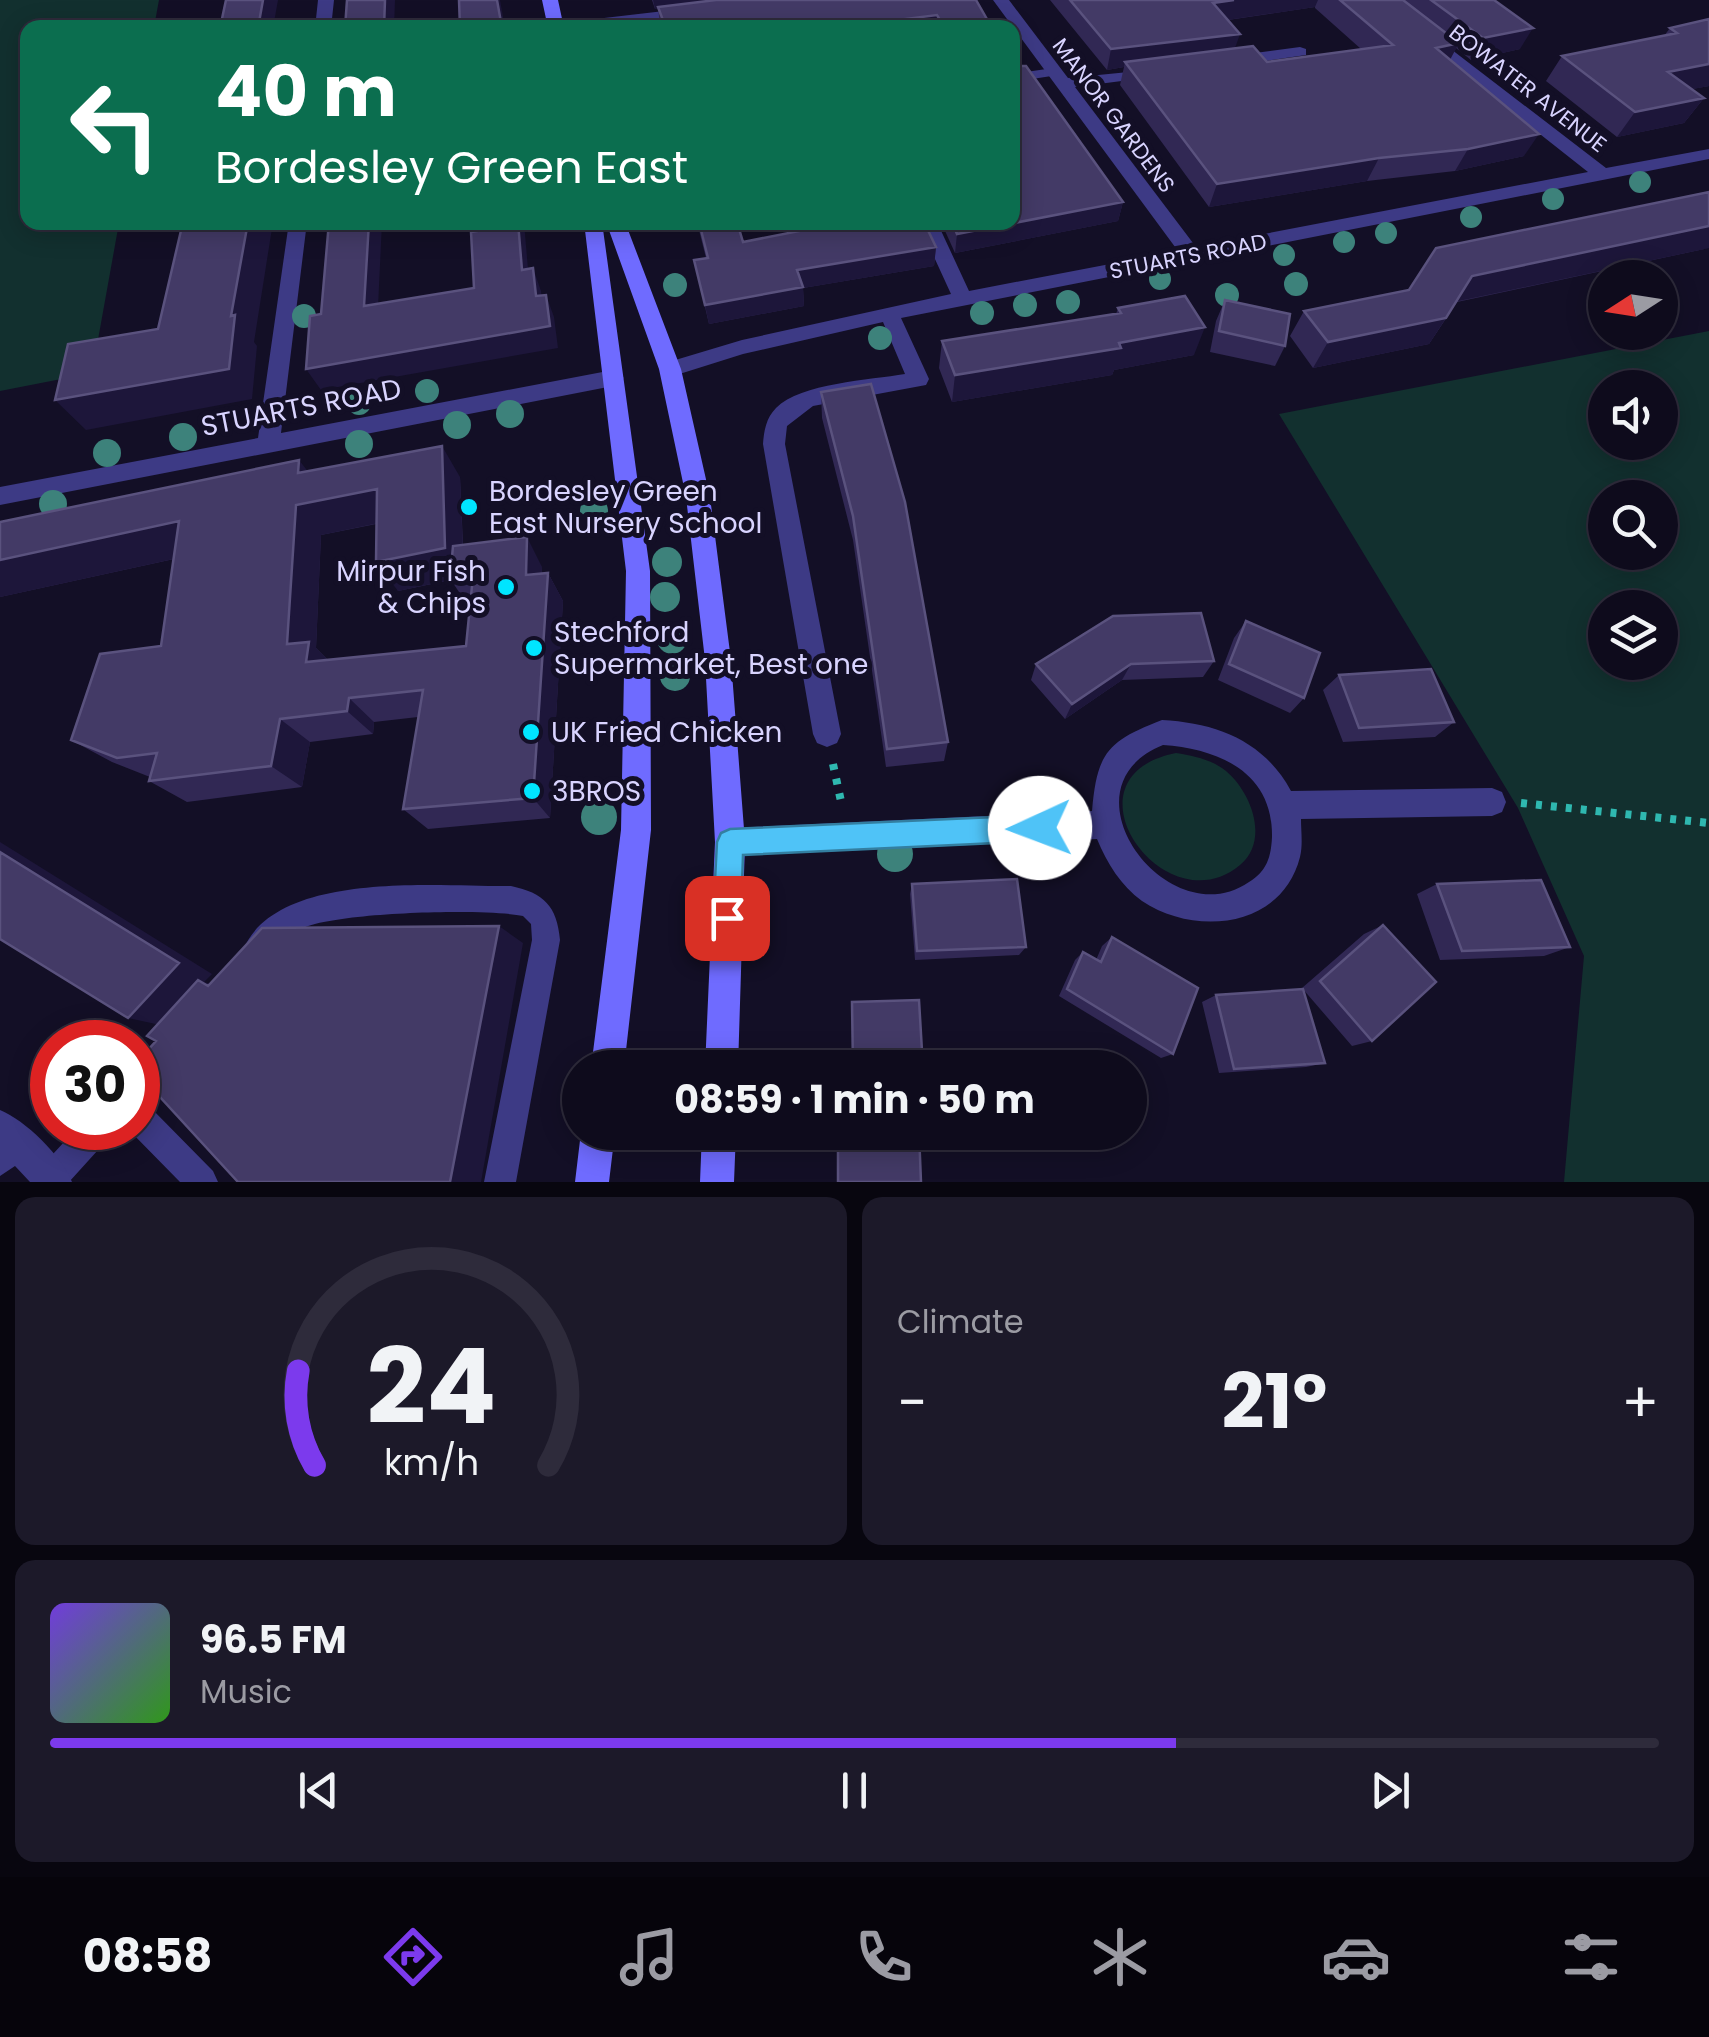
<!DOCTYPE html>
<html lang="en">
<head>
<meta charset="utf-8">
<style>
	:root { --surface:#0e0b1c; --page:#1c1929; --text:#f1f3f6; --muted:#9b9ba3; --line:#2e2b3b; --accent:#7c3aed }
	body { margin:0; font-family:Poppins,sans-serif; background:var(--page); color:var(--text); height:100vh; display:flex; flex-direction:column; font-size:38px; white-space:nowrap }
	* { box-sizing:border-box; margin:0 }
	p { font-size:32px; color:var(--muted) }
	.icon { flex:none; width:55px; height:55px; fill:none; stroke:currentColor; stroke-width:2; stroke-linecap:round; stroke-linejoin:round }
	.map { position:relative; height:1182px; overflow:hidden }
	.panel { display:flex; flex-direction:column; gap:15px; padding:15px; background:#08060f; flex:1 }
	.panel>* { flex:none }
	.banner { position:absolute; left:20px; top:20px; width:1000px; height:210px; border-radius:20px; box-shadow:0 5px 25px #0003,0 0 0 2px var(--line); background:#0b6e4f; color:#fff; overflow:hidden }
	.needle { width:65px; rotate:258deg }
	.buttons { position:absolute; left:1588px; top:260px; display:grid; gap:20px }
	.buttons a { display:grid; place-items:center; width:90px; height:90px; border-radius:50%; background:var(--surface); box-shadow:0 5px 25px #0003,0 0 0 2px var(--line); font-size:50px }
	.speed { position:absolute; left:30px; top:1020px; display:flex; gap:20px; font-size:50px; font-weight:700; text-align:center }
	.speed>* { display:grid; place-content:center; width:130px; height:130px; border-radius:50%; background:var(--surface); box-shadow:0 5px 25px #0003,0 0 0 2px var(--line); line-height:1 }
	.speed .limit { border:15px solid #d22; background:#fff; color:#111 }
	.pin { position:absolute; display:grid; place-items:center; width:85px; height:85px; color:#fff; margin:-42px; border-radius:20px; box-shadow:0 5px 15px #0006 }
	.me { position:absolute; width:110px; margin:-55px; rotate:268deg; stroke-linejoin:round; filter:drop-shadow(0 0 8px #0008) }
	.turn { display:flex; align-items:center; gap:35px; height:210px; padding:0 30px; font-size:45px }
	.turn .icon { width:130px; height:130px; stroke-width:2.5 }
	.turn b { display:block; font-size:70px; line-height:85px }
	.big { font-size:75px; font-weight:700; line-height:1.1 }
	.panel .widget { flex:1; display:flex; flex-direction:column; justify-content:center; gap:15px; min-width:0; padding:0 35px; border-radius:20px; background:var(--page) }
	.panel .dial { align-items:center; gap:0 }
	.dial svg { height:260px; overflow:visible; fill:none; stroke:var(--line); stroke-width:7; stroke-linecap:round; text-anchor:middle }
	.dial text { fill:var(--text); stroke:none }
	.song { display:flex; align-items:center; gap:30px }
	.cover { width:120px; height:120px; border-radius:15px; background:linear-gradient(135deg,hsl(260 70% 55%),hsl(110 70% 35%)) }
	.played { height:10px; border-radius:5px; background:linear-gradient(90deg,var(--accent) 70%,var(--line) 70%) }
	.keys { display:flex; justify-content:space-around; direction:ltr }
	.heat { display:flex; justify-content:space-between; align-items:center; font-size:55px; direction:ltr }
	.panel .tiles { flex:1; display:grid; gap:15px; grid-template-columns:1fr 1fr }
	.widget:last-child { grid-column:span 2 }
	.trip { position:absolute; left:562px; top:1050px; width:585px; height:100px; border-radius:50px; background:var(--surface); box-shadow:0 5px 25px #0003,0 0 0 2px var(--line); font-weight:700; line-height:100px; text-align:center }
	.tab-bar { display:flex; height:160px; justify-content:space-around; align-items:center; background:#06040b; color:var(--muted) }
	.tab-bar .icon { width:70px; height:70px }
	.tab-bar .on { color:var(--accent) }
	.tab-bar b { font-size:45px; color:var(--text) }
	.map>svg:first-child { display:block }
</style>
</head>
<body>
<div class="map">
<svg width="1709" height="1182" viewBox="0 0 1709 1182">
	<rect width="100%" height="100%" fill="#130f26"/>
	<path fill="#12302f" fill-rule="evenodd" d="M0 0H159L154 27 28 28V222L119 223 92 373 0 391Z
		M1709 331V1182H1564L1584 956 1518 808 1279 414ZM1605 388H1660V442H1605ZM1605 498H1660V552H1605ZM1605 608H1660V662H1605Z
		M1176 753C1193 756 1211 759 1226 771 1251 792 1270 840 1240 865 1165 928 1056 777 1176 753Z"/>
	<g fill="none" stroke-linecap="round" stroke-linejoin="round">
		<path stroke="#2fb8b0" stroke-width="8" stroke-dasharray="6 9" stroke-linecap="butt" d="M833 764 842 806
			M1521 803 1709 823"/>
		<path fill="#3d3a85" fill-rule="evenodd" d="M1053 68 1060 72 1058 75 1012 82V74Z
			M511 886C544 893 557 906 560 940L516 1182H484L532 940 531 924 523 916C486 908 329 912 299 930 283 939 275 957 257 964L247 960 243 950C277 869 439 887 511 886Z
			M138 1102 149 1106 213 1171 218 1182H180L127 1128H138Z
			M77 1128H112L108 1139 69 1182H38L41 1167Z"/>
		<path fill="#3d3a85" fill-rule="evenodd" d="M318 0H334L331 28H315Z
			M993 0H1009L1068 78 1159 69V75L1153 77 1075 87 1196 247 1588 172 1370 0H1387L1606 168 1709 149V159L901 318 929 379 926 385 813 406 787 426 785 444 841 734 837 743 827 747 817 743 813 734 763 444C764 431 766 418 776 408 801 383 870 380 905 374L883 322 743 354 670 377 659 369 662 364 742 340 951 294 918 222H937L969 291 1178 251Z
			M690 8 698 13 695 16 605 28H554L561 23Z
			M1300 47 1306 49V55L1232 66 1224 61 1232 56Z
			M289 222H307L281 433 613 370 624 378 613 386 0 505V487L258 438Z
			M1162 720C1217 723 1264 741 1291 791L1492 788 1502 792 1506 802 1502 812 1492 816 1301 819C1301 831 1303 845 1300 857 1282 928 1196 937 1142 901 1121 886 1107 863 1097 839L730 856 720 852 715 842 720 832 730 828 1092 811C1097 752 1108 741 1162 720ZM1163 745C1219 749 1273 772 1272 837 1271 857 1267 871 1249 882 1168 938 1056 788 1163 745Z
			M0 1110C25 1120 62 1156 72 1182H30L15 1166 0 1176Z"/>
		<path fill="#6f6bff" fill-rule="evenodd" d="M542 0H558L564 28H548Z
			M584 222H602L650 571 651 830 624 1068H591L621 830 626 571Z
			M606 222H625L681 369 710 497 731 660 745 842 738 1068H705L715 842 705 660 686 497 659 369Z
			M581 1132H615L609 1182H575Z
			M702 1132H736L734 1182H700Z"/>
	</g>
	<g fill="#3d827b">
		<circle cx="1640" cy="182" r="11"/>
		<circle cx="1553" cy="199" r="11"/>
		<circle cx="1471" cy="217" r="11"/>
		<circle cx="1386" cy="233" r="11"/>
		<circle cx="1344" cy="242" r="11"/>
		<circle cx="1284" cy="255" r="11"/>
		<circle cx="1160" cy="279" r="11"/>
		<circle cx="1296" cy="284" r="12"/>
		<circle cx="675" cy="285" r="12"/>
		<circle cx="1227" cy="295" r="12"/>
		<circle cx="1068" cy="302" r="12"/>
		<circle cx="1025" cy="305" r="12"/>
		<circle cx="982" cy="313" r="12"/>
		<circle cx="304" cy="316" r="12"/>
		<circle cx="880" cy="338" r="12"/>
		<circle cx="427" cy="391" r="12"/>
		<circle cx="359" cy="403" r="12"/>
		<circle cx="510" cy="414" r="14"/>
		<circle cx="457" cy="425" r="14"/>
		<circle cx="183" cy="437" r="14"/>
		<circle cx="359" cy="444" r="14"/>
		<circle cx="107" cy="453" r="14"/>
		<circle cx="53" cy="504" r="14"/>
		<circle cx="594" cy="511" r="14"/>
		<circle cx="667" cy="562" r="15"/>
		<circle cx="665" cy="597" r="15"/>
		<circle cx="672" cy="639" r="15"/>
		<circle cx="675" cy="676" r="15"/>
		<circle cx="599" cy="817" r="18"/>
		<circle cx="895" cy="854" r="18"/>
	</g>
	<path fill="#312854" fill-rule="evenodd" d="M652 0H976L992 28H649L660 24 658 8 655 9Z
		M1050 0H1494L1520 49 1471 60 1456 48 1450 60 1524 156 1455 171 1367 181 1209 207 1120 85 1124 67 1107 70ZM1315 7V8L1361 49 1267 62 1235 48 1228 20Z
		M1709 19V86L1692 89 1704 98 1684 123 1617 137 1546 81 1562 56 1664 36 1670 28Z
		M1012 48 1015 51 1013 66 1123 202 1118 221 955 253 941 222H1012Z
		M697 222H737L743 242 936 247 934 266 803 288 804 306 709 324 694 260 706 258Z
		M1709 248 1457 302 1429 344 1313 368 1290 336 1304 311Z
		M1225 300 1285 346 1275 366 1210 352 1216 321Z
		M1118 308 1194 355 1114 370 1112 375 952 402 939 368 942 341 1116 314Z
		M821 392 948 742 944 761 886 767 853 540 822 418Z
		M308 471 460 477 463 545 542 567V573H548L563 601 550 818 428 829 403 809 418 717 374 722 373 734 310 742 302 787 187 802 149 781 150 777 112 762 71 740 161 646 174 559 0 597V522ZM376 524 398 591 451 580 469 607 466 646 328 660 316 648 321 535Z
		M1246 621 1304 698 1290 713 1218 680 1234 638Z
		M1214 661 1203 677 1122 680 1065 719 1031 680 1036 664Z
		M1339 675 1454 722 1435 737 1343 742 1323 690Z
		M912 884 1026 947 1019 955 915 960 910 894Z
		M1437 884 1570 947 1544 956 1440 960 1417 894Z
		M1383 925 1372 1041 1352 1046 1302 988 1364 934Z
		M1112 937 1173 1054 1161 1058 1059 996 1075 960 1083 952 1096 960 1102 946Z
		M1216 995 1325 1063 1306 1067 1219 1073 1202 1002Z"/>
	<path fill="#1d163a" d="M263 0H278L273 28H258Z
		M385 0H395L394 28H384Z
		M497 0H500L505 28H502Z
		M653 0H732L655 9Z
		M1234 0H1318L1315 7 1207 23 1213 3Z
		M937 15 936 28H874V23Z
		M1533 28 1520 49 1471 60 1483 38Z
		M1240 34 1233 54 1125 62 1124 67 1107 70 1111 49Z
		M1459 43 1447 65 1436 48Z
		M1709 64V86L1650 97 1668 72Z
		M1704 98 1684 123 1617 137 1635 112Z
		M1539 134 1524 156 1455 171 1468 149Z
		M1379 158 1367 181 1209 207 1217 184Z
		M1123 202 1118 221 955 253 957 234Z
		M248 222H273L254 342 257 346 252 399 86 430 55 400 231 316Z
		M369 222H382L377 329 364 306Z
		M518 222H524L530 293 522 270Z
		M1709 226V248L1454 302 1472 276Z
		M936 247 934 266 803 288 804 306 709 324 705 305 797 270Z
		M533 268 541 291 544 319 536 296Z
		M546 295 554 317 558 348 321 390 306 369Z
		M1446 318 1429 344 1313 368 1328 342Z
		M1205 327 1194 355 1114 370 1112 375 952 402 955 375Z
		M442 446 460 477 464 577 398 591 376 562Z
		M299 460 323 491 377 489 398 519 321 535 316 648 336 668 333 687 287 644Z
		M179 521 210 551 0 597V560Z
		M527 537 542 567 541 603 526 575Z
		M548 573 563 601 550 818 533 798Z
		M1131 664 1122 680 1065 719 1072 704Z
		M349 698 374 722 373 734 347 711Z
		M280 719 310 742 302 787 271 766Z
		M0 842 212 974 204 982 243 993 165 1026 128 1018 0 852Z
		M499 926 523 943 481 1182H450Z"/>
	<path fill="#433a66" stroke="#5a527e" stroke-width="2.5" d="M226 0H263L258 28H220Z
		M347 0H385L384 28H345Z
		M459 0H497L502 28H460Z
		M716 0H976L992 28H945L937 15 874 23 877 28H649V25L664 23 658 7Z
		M1070 0H1234L1213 3 1240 34 1111 49Z
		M1340 0H1403L1459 43 1436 48 1539 134 1468 149 1379 158 1217 184 1125 62 1253 46 1267 62 1393 45Z
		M1431 0H1494L1533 28 1483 38Z
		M1709 19V64L1668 72 1704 98 1635 112 1562 56 1677 33 1670 28Z
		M1012 66H1026L1123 202 957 234 952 222H1012Z
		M1709 192V226L1472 276 1446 318 1328 342 1304 311 1409 290 1436 248Z
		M183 222H248L231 316 235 315 229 369 55 400 68 344 158 329Z
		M329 222H369L364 306 474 288 471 232 477 231V222H518L522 270 533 268 536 296 546 295 550 326 306 369 310 316 321 314Z
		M699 222H737L743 242 845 222H924L936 247 797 270 803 287 705 305 694 260 708 258Z
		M1185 296 1205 327 1119 343 1121 348 955 375 942 341 1121 313 1118 308Z
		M1225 300 1290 314 1285 346 1219 331Z
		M871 384 905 502 948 742 887 749 853 516 821 392Z
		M442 446 445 548 376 562 377 489 296 505 287 644 309 642 306 662 466 646 473 576 450 579 453 546 527 537 526 575 548 573 533 798 403 809 423 690 349 698 347 711 280 719 271 766 149 781 157 753 117 758 71 740 100 654 161 646 179 521 0 560V522L299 460 298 473Z
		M1201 613 1214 661 1131 664 1072 704 1036 664 1113 616Z
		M1246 621 1320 653 1304 698 1229 664Z
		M1431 669 1454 722 1359 728 1339 675Z
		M0 852 179 963 128 1018 0 939Z
		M1017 879 1026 947 917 951 912 884Z
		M1541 880 1570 947 1462 951 1437 884Z
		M1383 925 1436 982 1372 1041 1320 981Z
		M499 926 450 1182H238L138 1073V1061L156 1041 147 1036 198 980 208 986 262 928Z
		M1112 937 1198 988 1173 1054 1067 989 1083 952 1101 962Z
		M1303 989 1325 1063 1234 1069 1216 995Z
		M919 1000 923 1068H853L852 1002Z
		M854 1132H919L921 1182H838V1140H855Z"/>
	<path fill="#4fc3f7" stroke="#337fa1" stroke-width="2.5" d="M1040 815 1050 819 1054 828 1050 837 1040 841 743 855 741 918 737 927 727 931 717 927 713 918 717 842 721 833 730 829Z"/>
	<g fill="#00e5ff" stroke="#130f26" stroke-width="4">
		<circle cx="469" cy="507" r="10"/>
		<circle cx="506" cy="587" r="10"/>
		<circle cx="534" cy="648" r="10"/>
		<circle cx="531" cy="732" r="10"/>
		<circle cx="532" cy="791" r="10"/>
	</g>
	<g text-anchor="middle" stroke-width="10" stroke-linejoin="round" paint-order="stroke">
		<g font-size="22" fill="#d9d4ff" stroke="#130f26">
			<text transform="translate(1528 88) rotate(38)" y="8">BOWATER AVENUE</text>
			<text transform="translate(1114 115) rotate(53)" y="8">MANOR GARDENS</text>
			<text transform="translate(1188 256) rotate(-11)" y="8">STUARTS ROAD</text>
		</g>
		<g font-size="28" fill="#d9d4ff" stroke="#130f26">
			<text transform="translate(301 407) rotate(-11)" y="10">STUARTS ROAD</text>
		</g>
		<g font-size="28" fill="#d9d4ff" stroke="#130f26" text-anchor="start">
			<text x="489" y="501">Bordesley Green<tspan x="489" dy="32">East Nursery School</tspan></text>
			<text x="486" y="581" text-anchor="end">Mirpur Fish<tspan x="486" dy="32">&amp; Chips</tspan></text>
			<text x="554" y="642">Stechford<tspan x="554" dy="32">Supermarket, Best one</tspan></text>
			<text x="551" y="742">UK Fried Chicken</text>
			<text x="552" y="801">3BROS</text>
		</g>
	</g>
</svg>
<div class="buttons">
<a><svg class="needle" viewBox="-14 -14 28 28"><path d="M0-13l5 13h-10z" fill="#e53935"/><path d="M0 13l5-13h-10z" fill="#9b9ba3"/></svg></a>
<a><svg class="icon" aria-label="sound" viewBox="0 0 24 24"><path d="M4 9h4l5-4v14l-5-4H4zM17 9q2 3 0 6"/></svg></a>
<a><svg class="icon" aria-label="search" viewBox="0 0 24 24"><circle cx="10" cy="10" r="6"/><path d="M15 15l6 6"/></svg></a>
<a><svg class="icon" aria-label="layers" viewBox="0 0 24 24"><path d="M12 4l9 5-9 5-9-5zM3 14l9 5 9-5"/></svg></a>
</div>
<div class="speed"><div class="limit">30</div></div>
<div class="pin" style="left:727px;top:918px;background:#d93025"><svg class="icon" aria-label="arrive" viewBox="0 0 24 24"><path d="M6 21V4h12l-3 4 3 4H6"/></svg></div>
<svg class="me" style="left:1040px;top:828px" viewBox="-20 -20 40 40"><circle r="19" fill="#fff"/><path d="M0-13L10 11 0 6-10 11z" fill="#4fc3f7"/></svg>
<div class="trip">08:59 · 1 min · 50 m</div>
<div class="banner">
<div class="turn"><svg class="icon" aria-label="left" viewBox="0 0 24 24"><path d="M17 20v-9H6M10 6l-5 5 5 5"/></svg><div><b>40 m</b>Bordesley Green East</div></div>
</div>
</div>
<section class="panel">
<div class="tiles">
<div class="widget dial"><svg viewBox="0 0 100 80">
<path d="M14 69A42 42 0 1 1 86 69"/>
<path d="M14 69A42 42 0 0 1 9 40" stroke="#7c3aed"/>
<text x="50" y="56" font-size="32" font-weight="700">24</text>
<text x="50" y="72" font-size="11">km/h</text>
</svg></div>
<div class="widget"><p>Climate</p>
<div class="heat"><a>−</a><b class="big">21°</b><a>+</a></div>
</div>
<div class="widget">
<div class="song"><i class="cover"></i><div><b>96.5 FM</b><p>Music</p></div></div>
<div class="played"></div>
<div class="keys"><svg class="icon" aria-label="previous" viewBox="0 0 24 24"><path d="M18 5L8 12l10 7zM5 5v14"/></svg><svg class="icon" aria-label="pause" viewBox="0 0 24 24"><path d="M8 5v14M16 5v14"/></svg><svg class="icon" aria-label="next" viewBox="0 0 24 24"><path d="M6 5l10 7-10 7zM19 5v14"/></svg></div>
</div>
</div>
</section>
<nav class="tab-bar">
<b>08:58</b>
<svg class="icon on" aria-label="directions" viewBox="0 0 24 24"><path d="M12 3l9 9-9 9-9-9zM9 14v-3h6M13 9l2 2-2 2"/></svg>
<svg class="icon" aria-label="music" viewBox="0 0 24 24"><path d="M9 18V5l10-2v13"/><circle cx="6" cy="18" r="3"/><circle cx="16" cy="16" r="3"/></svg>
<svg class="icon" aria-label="phone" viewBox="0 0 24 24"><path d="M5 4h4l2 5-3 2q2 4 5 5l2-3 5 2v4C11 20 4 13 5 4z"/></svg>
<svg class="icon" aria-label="climate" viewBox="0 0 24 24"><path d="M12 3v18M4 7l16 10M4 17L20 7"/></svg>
<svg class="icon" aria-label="car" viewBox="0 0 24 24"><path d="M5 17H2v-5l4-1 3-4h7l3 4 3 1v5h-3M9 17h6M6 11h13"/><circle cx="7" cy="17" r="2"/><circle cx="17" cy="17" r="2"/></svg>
<svg class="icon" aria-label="filters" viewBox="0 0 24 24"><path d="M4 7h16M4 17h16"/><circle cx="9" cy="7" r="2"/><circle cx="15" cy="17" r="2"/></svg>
</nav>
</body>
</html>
